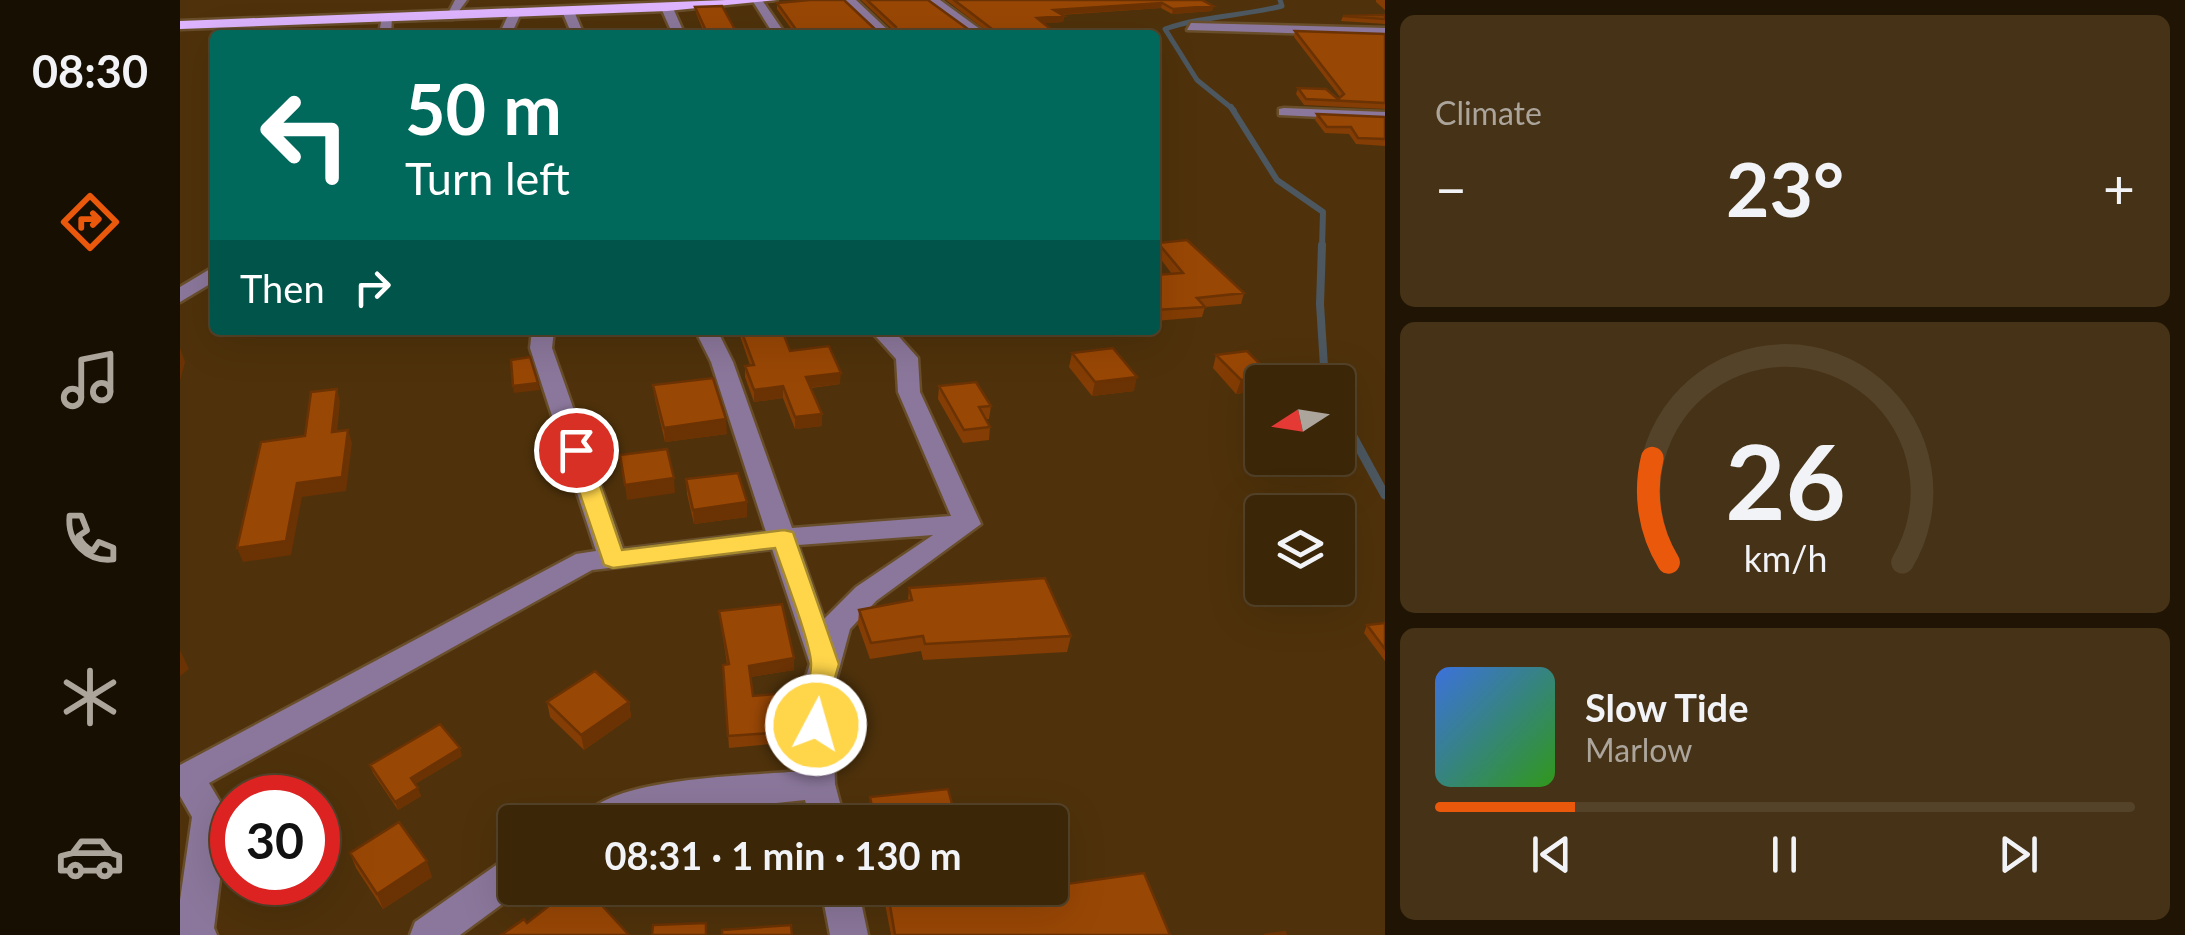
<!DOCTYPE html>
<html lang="en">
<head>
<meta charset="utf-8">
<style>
	:root { --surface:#3b2608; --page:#463216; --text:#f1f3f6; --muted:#aca59c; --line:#544329; --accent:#ea580c }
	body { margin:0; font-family:Lato,sans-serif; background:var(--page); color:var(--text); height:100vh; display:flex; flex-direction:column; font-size:38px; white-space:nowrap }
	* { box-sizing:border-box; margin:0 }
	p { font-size:32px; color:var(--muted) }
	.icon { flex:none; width:55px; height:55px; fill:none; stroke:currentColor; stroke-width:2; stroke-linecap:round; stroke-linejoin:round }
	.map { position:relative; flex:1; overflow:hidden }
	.side { display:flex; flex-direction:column; gap:15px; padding:15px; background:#201504; width:800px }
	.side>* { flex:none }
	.hud { position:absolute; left:30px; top:30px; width:950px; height:305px; border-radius:10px; box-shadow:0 10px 40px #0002,0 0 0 2px var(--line); background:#00695c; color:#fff; overflow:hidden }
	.needle { width:65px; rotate:258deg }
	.buttons { position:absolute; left:1065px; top:365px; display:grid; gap:20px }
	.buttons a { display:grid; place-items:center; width:110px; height:110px; border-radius:10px; background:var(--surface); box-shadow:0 10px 40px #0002,0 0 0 2px var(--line); font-size:50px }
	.speed { position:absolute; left:30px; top:775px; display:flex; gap:20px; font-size:50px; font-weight:700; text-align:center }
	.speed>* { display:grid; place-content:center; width:130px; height:130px; border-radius:50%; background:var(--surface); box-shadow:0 10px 40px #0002,0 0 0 2px var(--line); line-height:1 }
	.speed .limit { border:15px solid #d22; background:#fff; color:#111 }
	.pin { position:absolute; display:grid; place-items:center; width:85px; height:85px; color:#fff; margin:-42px; border:5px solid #fff; border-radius:50%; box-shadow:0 2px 10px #0007 }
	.me { position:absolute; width:110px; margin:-55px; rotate:6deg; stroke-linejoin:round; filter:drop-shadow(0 0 8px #0008) }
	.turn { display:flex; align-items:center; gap:35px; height:210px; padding:0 30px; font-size:45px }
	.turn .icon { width:130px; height:130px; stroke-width:2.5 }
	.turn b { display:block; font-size:70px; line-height:85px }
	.then { display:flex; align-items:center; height:95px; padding:0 30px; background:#0003; gap:20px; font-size:38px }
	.big { font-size:75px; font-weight:700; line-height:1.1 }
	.side .card { flex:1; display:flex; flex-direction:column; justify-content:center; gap:15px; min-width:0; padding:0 35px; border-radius:15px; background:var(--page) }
	.side .dial { align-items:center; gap:0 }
	.dial svg { height:260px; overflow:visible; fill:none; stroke:var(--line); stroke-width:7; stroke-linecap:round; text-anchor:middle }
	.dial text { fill:var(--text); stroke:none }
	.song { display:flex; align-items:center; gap:30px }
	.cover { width:120px; height:120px; border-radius:15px; background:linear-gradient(135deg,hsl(220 70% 55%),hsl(110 70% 35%)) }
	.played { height:10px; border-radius:5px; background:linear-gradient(90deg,var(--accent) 20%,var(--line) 20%) }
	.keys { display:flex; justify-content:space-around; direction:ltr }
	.heat { display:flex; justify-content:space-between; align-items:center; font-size:55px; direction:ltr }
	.trip { position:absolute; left:318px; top:805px; width:570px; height:100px; border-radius:10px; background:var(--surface); box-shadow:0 10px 40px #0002,0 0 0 2px var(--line); font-weight:700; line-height:100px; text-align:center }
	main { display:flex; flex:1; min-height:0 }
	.tab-bar { display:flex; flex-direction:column; width:180px; justify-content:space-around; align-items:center; background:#180f03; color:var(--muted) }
	.tab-bar .icon { width:70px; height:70px }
	.tab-bar .selected { color:var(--accent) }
	.tab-bar b { font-size:45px; color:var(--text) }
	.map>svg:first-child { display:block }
</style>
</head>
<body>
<main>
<nav class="tab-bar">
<b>08:30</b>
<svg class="icon selected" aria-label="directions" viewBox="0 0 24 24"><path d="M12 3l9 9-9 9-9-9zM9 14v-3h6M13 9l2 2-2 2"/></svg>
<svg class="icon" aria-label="music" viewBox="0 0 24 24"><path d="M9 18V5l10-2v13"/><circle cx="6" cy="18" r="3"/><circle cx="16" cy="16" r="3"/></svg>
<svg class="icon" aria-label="phone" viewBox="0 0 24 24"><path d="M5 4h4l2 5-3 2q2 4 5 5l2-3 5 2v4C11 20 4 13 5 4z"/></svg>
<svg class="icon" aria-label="climate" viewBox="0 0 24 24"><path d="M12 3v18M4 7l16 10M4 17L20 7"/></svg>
<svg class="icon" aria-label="car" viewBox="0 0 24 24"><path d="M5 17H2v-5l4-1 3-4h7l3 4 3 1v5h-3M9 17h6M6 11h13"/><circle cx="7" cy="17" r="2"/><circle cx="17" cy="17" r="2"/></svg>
</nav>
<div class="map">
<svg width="1205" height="935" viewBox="0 0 1205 935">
	<rect width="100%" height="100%" fill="#4f320b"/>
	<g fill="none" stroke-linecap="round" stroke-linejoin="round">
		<path stroke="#4c5760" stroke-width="5" d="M1054 110 1017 80 985 29C1023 16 1063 16 1102 6L1100 0"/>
		<path stroke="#4c5760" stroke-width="6" d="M1051 107 1097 180 1143 212 1142 248"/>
		<path stroke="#4c5760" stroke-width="8" d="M1142 245 1140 304 1145 382
			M1158 408 1167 424"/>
		<path stroke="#4c5760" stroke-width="9" d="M1165 422 1205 495"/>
		<g stroke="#694e2b" stroke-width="5">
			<path id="minor" d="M275 0H287L273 19H265Z
				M572 0H582L606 35H594Z
				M663 0H676L713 35H700Z
				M747 0H760L808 35H794Z
				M487 5 493 8 505 35H493L481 8Z
				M388 7 394 11 404 35H392L382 11Z
				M335 9 341 13 331 35H319L329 13Z
				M202 15 212 18 211 35H199Z
				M1011 23 1205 28V36L1007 30Z
				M1104 108 1205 112V120L1099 115V109Z
				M35 266V281L0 302V287Z
				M352 330H374L372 348 443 549 586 532 531 362 515 330H537L553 362 612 528 771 516 718 392 716 359 690 330H713L738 358 740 392 801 524 696 601 670 629 652 695 655 784 665 822H631L625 800 455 818 448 822H401C420 776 573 776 621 771L620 695 630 664 592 549 412 570 29 783 48 815 34 928 37 935H0V900L12 817 0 796V765L396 554 416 551 350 348ZM753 535 676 587 644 619 618 545Z
				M335 856V888H344L280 935H230L235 922 322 861Z
				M641 888H678L688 935H650Z"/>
		</g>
		<g stroke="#694e2b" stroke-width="5">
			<path id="major" d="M546 0H597L487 11 0 29V21Z"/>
		</g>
		<use href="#minor" fill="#8b779b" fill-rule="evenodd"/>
		<use href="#major" fill="#ddb4fd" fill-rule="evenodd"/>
	</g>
	<path fill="#843d04" d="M681 0H748L792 32 809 33 766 0H1022L1033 6 1032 11 992 14 981 8 881 15 884 16 883 22 864 23 878 35H616L597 9V3L698 32 713 33 714 31Z
		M1196 0H1205V10L1196 2Z
		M515 7 558 35H525L516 13Z
		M1205 15V24L1161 21 1163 16Z
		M1115 31 1205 34V109L1124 105 1116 94 1118 88 1158 99 1160 97 1114 37Z
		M1137 114 1205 117V146L1176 144 1169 134 1145 133 1135 120Z
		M978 243 1064 293 1061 304 1025 307 1022 317 975 321V275L992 274 976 253Z
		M558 330H602L610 351 660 384 631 388 642 414V426L615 429 603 398 574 402 565 377V366L570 365Z
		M892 353 954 391 912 396 889 367Z
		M1036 355 1092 376 1090 382H1082V390L1056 394 1033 368Z
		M473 385 547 434 485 442 475 399Z
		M759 386 811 406 809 419H806L810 427 809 440 783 443 758 399Z
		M506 479 567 502V517L514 524 507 494Z
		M729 588 891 636 887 652 743 660 741 651 690 659 678 625 679 610 728 601Z
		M539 611 614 658V670L570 677 573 696 616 692 617 736 591 739V744L549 748 543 665 547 664Z
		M1205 623V661L1184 633 1187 625Z
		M367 702H449L451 717 404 750 370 717Z
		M282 756 235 784 241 796 218 810 193 773 190 765Z
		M690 797 777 822H691L689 812Z
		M170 853 252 877 203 909 176 868Z
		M887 884 990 935H711L702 888H870Z"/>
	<path fill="#6b3204" d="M982 3 981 8 873 15 874 10Z
		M1033 6 1032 11 992 14 993 9Z
		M884 16 883 22 857 24V18Z
		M0 348 5 362 0 381Z
		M661 373 660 384 626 388V377Z
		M1092 376 1090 382H1082V390L1056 394 1061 380Z
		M957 377 954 391 912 396 915 382Z
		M358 383 360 390 334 393 333 386Z
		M603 386V398L574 402V390Z
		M157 389 160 401 156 445 152 432Z
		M642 414V426L615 429V417Z
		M546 419 547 434 485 442 484 428Z
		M168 430 172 443 166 491 122 497 111 555 63 562 57 548Z
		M494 478 495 493 447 500 445 485Z
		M567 502V517L514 524 513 510Z
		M0 650 9 669 0 676Z
		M614 658V670L570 677 569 666Z
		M449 702 451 717 404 750 401 735Z
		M280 748 282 756 233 785 231 778Z
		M238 788 241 796 218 810 215 802Z
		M154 842 157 850 138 861V852Z
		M247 861 252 877 203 909 197 894Z"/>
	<path fill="#994705" stroke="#6b3204" stroke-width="2.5" d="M630 0H664L698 32 713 33 716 27 687 0H748L792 32 809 33 812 29 774 0H1022L1033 6 993 9 982 3 874 10 884 16 857 18 878 35H620L597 3Z
		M542 6 558 35H528L515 7Z
		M1205 15V19L1163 16Z
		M1115 31 1205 34V103L1126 99 1118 88 1146 89 1158 99 1164 94Z
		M1137 114 1205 117V139L1178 138 1171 127H1147Z
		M1007 240 1064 293 1017 298 1025 307 975 310V275L1003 273 978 243Z
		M561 330H602L610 351 649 346 661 373 626 377 642 414 615 417 603 386 574 390 565 366 574 365Z
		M933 348 957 377 915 382 892 353Z
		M1067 351 1092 376 1061 380 1036 355Z
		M350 357 358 383 333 386 331 360Z
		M533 378 546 419 484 428 473 385Z
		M796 382 811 406 799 407 810 427 784 430 759 386Z
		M157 389 152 432 168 430 162 477 117 483 106 541 57 548 81 442 125 436 131 392Z
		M487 449 494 478 445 485 440 455Z
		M558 473 567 502 513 510 506 479Z
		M865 578 891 636 745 644 743 636 691 643 679 610 732 600 729 588Z
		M602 604 614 658 569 666 573 696 616 692 617 725 590 728 591 733 548 736 543 665 549 664 539 611Z
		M1205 623V649L1187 625Z
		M415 671 449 702 401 735 367 702Z
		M260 724 280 748 231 778 238 788 215 802 190 765Z
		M768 789 777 822H695L690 797Z
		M122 792 126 798H113Z
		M542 813 543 822H516L515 817Z
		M138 816 154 842 138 852Z
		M219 822 247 861 197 894 170 853Z
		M964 873 990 935H715L707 888H870V877L883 875 887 884Z
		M392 888H406L449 935H321L344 919 347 923Z
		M526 923V935H472L473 925Z
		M611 925 612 935H542V930Z
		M1105 932 1106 935H1084Z"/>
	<path fill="#ffd54a" stroke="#a68a30" stroke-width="2.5" d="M396 443 408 450 442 550 604 530 613 532 659 664 650 695 651 725 647 733 636 737 626 733C613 707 632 688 631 663 630 641 603 573 595 548L433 568 424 565 385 450Z"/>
</svg>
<div class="buttons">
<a><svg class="needle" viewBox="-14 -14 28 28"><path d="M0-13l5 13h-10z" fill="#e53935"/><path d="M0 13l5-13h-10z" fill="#aca59c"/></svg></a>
<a><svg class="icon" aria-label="layers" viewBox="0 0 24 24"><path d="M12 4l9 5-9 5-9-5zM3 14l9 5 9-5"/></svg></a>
</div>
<div class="speed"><div class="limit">30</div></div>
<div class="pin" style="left:396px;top:450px;background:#d93025"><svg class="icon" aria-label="arrive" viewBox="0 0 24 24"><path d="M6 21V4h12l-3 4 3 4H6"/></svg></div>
<svg class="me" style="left:636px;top:725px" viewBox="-20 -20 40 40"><circle r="17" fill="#ffd54a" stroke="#fff" stroke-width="3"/><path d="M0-11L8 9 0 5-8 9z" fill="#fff"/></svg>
<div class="trip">08:31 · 1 min · 130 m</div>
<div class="hud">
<div class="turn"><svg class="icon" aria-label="left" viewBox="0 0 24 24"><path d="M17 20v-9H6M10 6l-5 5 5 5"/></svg><div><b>50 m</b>Turn left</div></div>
<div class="then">Then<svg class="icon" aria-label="right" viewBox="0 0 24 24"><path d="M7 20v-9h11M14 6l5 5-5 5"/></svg></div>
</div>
</div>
<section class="side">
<div class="card"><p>Climate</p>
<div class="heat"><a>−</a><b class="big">23°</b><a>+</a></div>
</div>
<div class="card dial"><svg viewBox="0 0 100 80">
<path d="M14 69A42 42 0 1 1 86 69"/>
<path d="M14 69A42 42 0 0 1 9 37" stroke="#ea580c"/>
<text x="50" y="56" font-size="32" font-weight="700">26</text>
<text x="50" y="72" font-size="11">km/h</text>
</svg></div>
<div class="card">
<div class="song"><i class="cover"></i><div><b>Slow Tide</b><p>Marlow</p></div></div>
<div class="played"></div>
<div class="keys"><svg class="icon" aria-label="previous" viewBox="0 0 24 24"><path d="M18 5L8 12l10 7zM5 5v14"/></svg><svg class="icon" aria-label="pause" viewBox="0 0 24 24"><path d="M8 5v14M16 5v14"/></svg><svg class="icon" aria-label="next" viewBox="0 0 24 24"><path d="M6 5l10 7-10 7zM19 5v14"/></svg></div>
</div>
</section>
</main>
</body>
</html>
